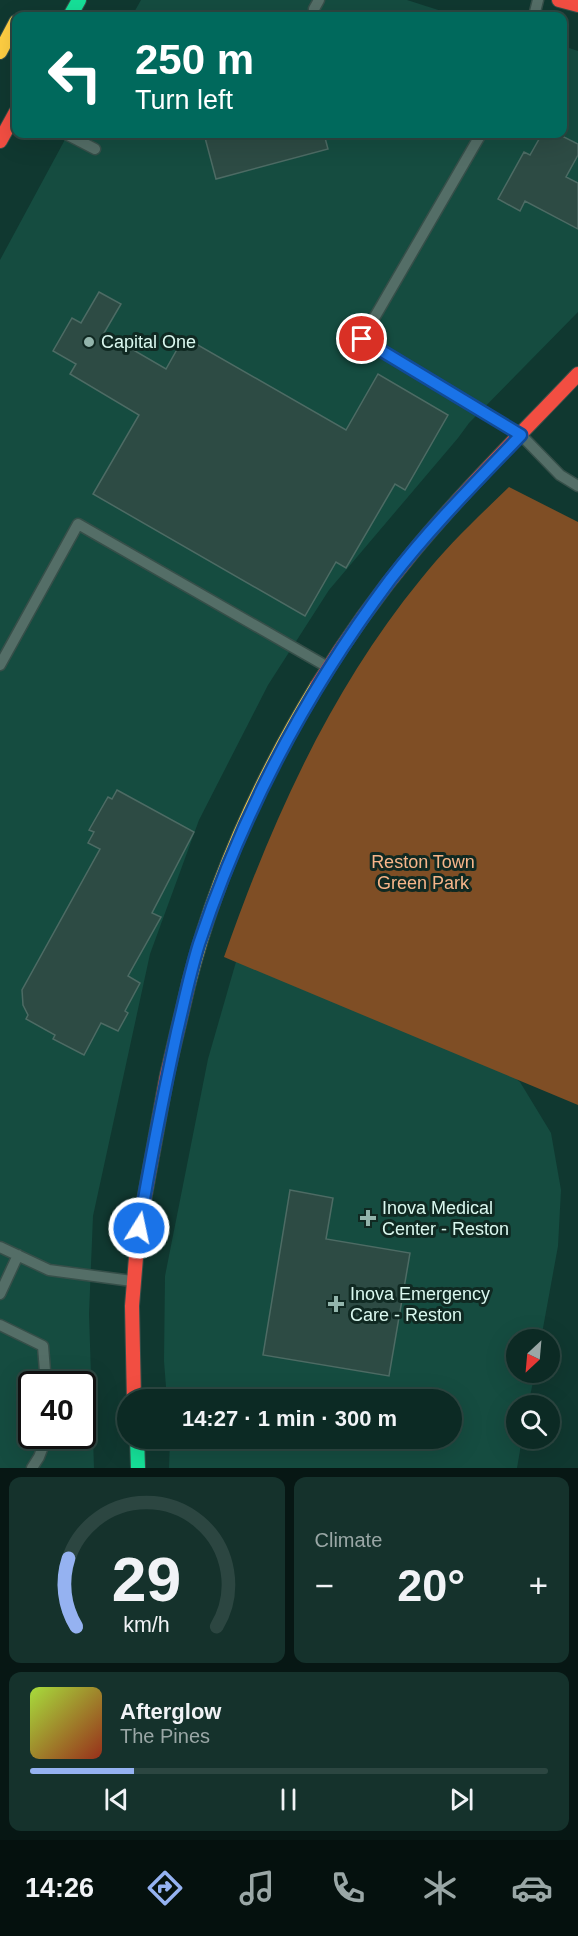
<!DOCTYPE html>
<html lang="en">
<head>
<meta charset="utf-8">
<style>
	:root { --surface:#0c2a24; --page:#15322c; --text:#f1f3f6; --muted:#9aa7a6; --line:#2c4641; --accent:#95b2f1 }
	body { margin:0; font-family:Helvetica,sans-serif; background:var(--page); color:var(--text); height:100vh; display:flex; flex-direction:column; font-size:22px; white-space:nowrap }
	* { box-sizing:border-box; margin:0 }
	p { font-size:20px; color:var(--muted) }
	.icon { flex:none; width:33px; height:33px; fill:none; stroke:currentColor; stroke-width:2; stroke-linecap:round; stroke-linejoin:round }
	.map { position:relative; height:1468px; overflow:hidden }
	.drawer { display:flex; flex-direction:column; gap:9px; padding:9px; background:#071714; flex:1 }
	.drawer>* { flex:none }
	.guide { position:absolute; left:12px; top:12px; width:555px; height:126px; border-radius:12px; box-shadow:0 6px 24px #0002,0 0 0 2px var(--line); background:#00695c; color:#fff; overflow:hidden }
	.needle { width:39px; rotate:206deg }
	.controls { position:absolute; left:506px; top:1329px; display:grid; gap:12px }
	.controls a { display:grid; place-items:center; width:54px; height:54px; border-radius:50%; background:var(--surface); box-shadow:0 6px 24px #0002,0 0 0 2px var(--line); font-size:30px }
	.speed { position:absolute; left:18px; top:1371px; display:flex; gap:12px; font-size:30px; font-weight:700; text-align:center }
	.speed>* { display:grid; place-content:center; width:78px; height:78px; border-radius:50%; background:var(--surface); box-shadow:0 6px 24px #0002,0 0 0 2px var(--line); line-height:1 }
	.speed .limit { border:3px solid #111; border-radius:9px; background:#fff; color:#111 }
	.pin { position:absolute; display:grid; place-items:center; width:51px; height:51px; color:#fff; margin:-26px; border:3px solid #fff; border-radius:50%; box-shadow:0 2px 6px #0007 }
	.me { position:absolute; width:66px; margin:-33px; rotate:10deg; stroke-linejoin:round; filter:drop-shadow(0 0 4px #0008) }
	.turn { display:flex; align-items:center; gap:21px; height:126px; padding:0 24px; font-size:27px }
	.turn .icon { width:78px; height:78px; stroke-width:2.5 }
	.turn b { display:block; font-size:42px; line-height:51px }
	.big { font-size:45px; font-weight:800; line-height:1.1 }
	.drawer .tile { flex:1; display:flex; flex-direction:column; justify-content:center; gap:9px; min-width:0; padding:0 21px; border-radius:12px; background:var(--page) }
	.drawer .dial { align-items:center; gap:0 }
	.dial svg { height:156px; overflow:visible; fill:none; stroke:var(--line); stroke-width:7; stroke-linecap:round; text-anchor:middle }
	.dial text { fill:var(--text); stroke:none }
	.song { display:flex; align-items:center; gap:18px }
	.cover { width:72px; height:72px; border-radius:9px; background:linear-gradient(135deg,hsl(80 70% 55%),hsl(10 70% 35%)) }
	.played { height:6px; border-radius:3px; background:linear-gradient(90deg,var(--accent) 20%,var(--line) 20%) }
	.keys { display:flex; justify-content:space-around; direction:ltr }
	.heat { display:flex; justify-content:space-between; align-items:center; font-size:33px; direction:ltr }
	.drawer .tiles { flex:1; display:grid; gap:9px; grid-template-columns:1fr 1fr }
	.tile:last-child { grid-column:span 2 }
	.trip { position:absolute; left:117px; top:1389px; width:345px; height:60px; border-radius:30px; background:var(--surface); box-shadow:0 6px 24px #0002,0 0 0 2px var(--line); font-weight:800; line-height:60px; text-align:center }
	.menu { display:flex; height:96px; justify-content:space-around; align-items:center; background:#05110e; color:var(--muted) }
	.menu .icon { width:42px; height:42px }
	.menu .active { color:var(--accent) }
	.menu b { font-size:27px; color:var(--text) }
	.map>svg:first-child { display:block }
</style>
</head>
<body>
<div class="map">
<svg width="578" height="1468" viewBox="0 0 578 1468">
	<rect width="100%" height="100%" fill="#103830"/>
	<path fill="#154c40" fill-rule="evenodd" d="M141 0H407L457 16H132Z
		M563 46 578 51V312L469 423 458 438 329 590 268 685 199 820 150 954 93 1216 89 1314 94 1468H0V260L68 134H562ZM32 1384H82V1436H32Z
		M242 941 446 1023 520 1082 551 1133 561 1190 558 1246 541 1339 516 1340V1372L535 1373 528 1405 516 1406V1438L522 1439 517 1468H169L170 1439 452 1438V1400H167L164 1361 165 1276 208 1059Z"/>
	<path fill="#7f4e25" d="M509 487 578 522V1105L224 957C271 823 330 690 421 579 447 546 478 517 509 487Z"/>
	<path fill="#2d4b44" stroke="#4d6b64" stroke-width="1.5" d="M204 134H324L328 149 216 179Z
		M542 134H558L578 144V155L566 177 578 183V229L525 201 520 211 498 199 524 152 530 155Z
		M99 292 121 304 104 333 166 369 184 337 346 430 378 374 448 415 405 490 395 484 346 568 336 562 305 616 93 494 139 415 70 374 76 364 53 351 72 318 81 323Z
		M117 790 194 832 152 913 161 917 128 976 140 983 125 1011 128 1013 118 1031 101 1023 84 1055 53 1039 55 1035 26 1019 28 1015 23 1005 22 990 100 849 88 843 94 832 89 830 108 797 112 799Z
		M290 1190 333 1198 326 1239 410 1253 389 1376 263 1355Z"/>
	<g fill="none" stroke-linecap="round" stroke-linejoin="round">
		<g stroke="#364f49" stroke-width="13">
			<path id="lane" d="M314 9 319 0
				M534 16 538 0
				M66 134 95 149
				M481 134 362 339 521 435 560 475 578 486
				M0 665 78 524 326 666
				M0 1247 49 1270 132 1281
				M0 1294 18 1255
				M0 1325 43 1346 46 1384
				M32 1468 39 1457 47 1436"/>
		</g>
		<g stroke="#364f49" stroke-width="16">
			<path id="fast" d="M70 16 79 0
				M137 1438 138 1468"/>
		</g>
		<g stroke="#364f49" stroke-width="16">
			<path id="slow" d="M0 52 16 22
				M189 982C216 877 261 778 317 686"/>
		</g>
		<g stroke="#364f49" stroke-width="16">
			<path id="jam" d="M559 0 578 5
				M0 141 16 112
				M317 686C346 639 378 594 413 552 465 489 522 433 578 374
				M134 1400 132 1306 138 1233 167 1075 189 982"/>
		</g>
		<use href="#lane" stroke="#546e67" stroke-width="10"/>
		<use href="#fast" stroke="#16e098" stroke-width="14"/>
		<use href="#slow" stroke="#ffcf43" stroke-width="14"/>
		<use href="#jam" stroke="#f24e42" stroke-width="14"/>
	</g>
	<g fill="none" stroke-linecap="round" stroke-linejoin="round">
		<g stroke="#114b97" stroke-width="15">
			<path id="route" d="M139 1228C150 1163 163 1097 177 1032 184 1003 190 973 199 944 243 811 306 692 390 580 430 528 476 482 521 435L362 339"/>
		</g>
		<use href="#route" stroke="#1a73e8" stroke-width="10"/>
	</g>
	<g fill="#93b5ac" stroke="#102922" stroke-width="2">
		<circle cx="89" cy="342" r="6"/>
		<path d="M365 1209h6v6h6v6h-6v6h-6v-6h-6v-6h6z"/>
		<path d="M333 1295h6v6h6v6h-6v6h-6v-6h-6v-6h6z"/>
	</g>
	<g text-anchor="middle" stroke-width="6" stroke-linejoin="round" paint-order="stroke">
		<g font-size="18" fill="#daf8ef" stroke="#102922" text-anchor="start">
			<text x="101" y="348">Capital One</text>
			<text x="382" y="1214">Inova Medical<tspan x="382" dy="21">Center - Reston</tspan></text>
			<text x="350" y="1300">Inova Emergency<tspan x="350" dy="21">Care - Reston</tspan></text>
		</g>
		<g font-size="18" fill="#f6b58a" stroke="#102922">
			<text x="423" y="868">Reston Town<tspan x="423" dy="21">Green Park</tspan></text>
		</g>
	</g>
</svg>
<div class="controls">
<a><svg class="needle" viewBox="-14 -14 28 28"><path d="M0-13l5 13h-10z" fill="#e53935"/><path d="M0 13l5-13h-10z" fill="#9aa7a6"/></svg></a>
<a><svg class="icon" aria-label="search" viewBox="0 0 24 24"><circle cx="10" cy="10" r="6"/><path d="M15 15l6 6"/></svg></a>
</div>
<div class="speed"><div class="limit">40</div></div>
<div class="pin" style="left:362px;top:339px;background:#d93025"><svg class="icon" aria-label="arrive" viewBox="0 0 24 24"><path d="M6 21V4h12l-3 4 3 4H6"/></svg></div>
<svg class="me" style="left:139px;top:1228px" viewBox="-20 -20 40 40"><circle r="17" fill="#1a73e8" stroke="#fff" stroke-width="3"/><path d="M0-11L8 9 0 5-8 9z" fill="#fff"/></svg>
<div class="trip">14:27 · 1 min · 300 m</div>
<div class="guide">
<div class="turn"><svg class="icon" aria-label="left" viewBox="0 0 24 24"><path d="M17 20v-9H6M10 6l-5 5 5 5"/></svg><div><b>250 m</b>Turn left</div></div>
</div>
</div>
<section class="drawer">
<div class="tiles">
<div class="tile dial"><svg viewBox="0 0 100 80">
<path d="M14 69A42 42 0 1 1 86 69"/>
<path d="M14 69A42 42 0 0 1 10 34" stroke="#95b2f1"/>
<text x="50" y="56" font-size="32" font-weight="700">29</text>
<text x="50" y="72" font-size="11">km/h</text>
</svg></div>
<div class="tile"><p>Climate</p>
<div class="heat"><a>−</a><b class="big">20°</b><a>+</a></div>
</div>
<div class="tile">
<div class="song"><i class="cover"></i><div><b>Afterglow</b><p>The Pines</p></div></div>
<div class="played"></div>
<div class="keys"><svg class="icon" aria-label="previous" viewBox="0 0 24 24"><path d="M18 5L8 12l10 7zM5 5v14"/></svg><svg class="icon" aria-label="pause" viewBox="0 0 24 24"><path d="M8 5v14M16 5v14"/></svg><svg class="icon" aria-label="next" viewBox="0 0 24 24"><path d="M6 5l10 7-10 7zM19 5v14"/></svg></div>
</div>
</div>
</section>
<nav class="menu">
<b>14:26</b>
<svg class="icon active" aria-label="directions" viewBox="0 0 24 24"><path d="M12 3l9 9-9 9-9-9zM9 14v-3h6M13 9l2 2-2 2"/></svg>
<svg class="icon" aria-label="music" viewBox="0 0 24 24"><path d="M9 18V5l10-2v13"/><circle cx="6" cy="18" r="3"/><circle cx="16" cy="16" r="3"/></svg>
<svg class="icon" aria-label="phone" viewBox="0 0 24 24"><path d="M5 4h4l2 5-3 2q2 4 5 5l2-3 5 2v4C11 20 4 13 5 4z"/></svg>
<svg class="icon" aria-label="climate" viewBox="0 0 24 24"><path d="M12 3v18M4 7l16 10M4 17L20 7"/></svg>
<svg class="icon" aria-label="car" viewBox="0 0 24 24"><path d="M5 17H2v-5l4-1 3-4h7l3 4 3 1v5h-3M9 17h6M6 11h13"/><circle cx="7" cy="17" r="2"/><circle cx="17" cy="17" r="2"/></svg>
</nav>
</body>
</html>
